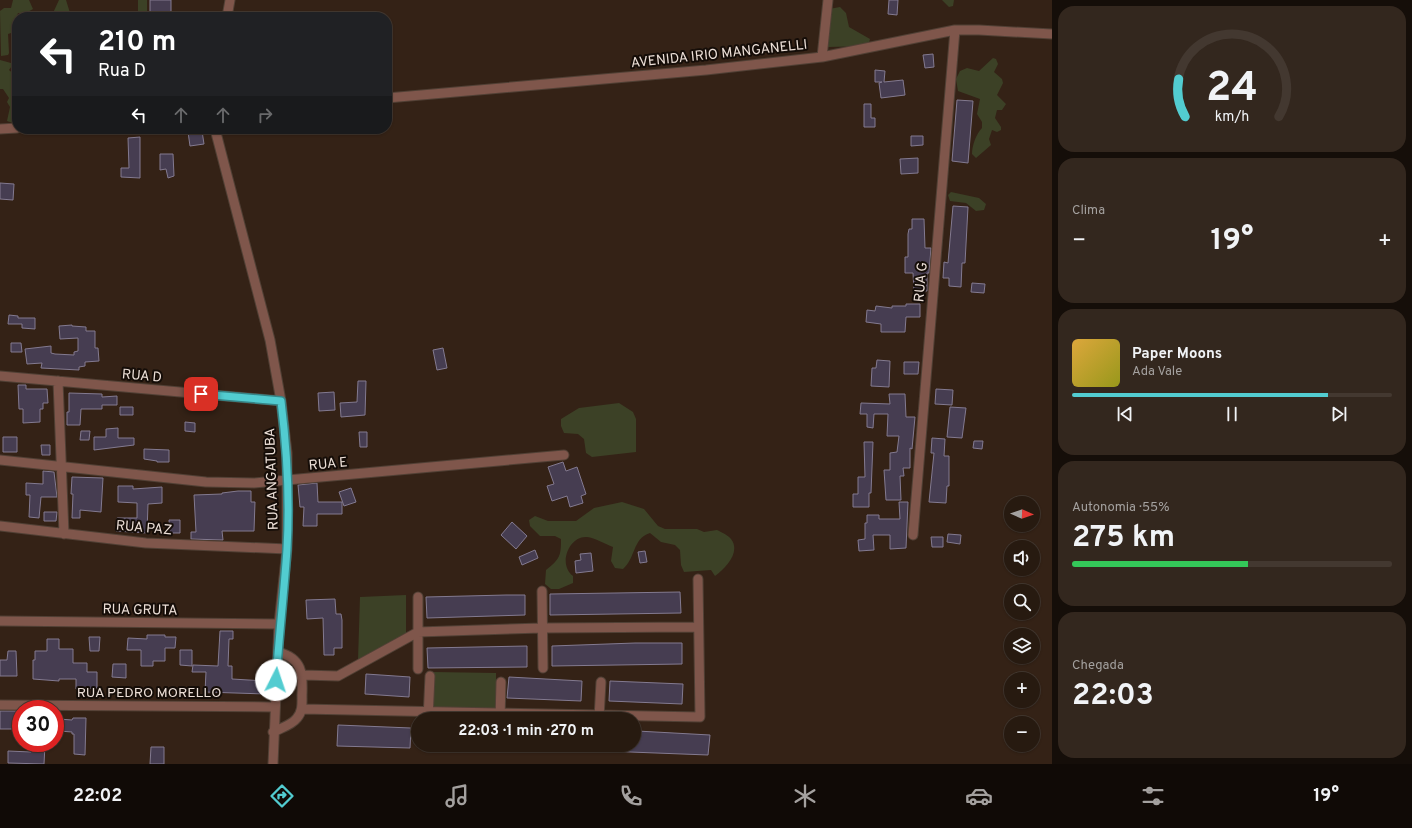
<!DOCTYPE html>
<html lang="pt">
<head>
<meta charset="utf-8">
<style>
	:root { --surface:#271a10; --page:#33271e; --text:#f1f3f6; --muted:#a4a19f; --line:#433830; --accent:#52ccd0 }
	body { margin:0; font-family:Overpass,sans-serif; background:var(--page); color:var(--text); height:100vh; display:flex; flex-direction:column; font-size:15px; white-space:nowrap }
	* { box-sizing:border-box; margin:0 }
	p { font-size:13px; color:var(--muted) }
	.icon { flex:none; width:22px; height:22px; fill:none; stroke:currentColor; stroke-width:2; stroke-linecap:round; stroke-linejoin:round }
	.map { position:relative; flex:1; overflow:hidden }
	.panel { display:flex; flex-direction:column; gap:6px; padding:6px; background:#150e09; width:360px }
	.panel>* { flex:none }
	.guide { position:absolute; left:12px; top:12px; width:380px; height:122px; border-radius:16px; box-shadow:0 1px 3px #0004,0 0 0 1px var(--line); background:#202124; color:#fff; overflow:hidden }
	.needle { width:26px; rotate:92deg }
	.tools { position:absolute; left:1004px; top:496px; display:grid; gap:8px }
	.tools a { display:grid; place-items:center; width:36px; height:36px; border-radius:50%; background:var(--surface); box-shadow:0 1px 3px #0004,0 0 0 1px var(--line); font-size:20px }
	.speed { position:absolute; left:12px; top:700px; display:flex; gap:8px; font-size:20px; font-weight:700; text-align:center }
	.speed>* { display:grid; place-content:center; width:52px; height:52px; border-radius:50%; background:var(--surface); box-shadow:0 1px 3px #0004,0 0 0 1px var(--line); line-height:1 }
	.speed .limit { border:6px solid #d22; background:#fff; color:#111 }
	.pin { position:absolute; display:grid; place-items:center; width:34px; height:34px; color:#fff; margin:-17px; border-radius:8px; box-shadow:0 2px 6px #0006 }
	.me { position:absolute; width:44px; margin:-22px; rotate:4deg; stroke-linejoin:round; filter:drop-shadow(0 0 3px #0008) }
	.turn { display:flex; align-items:center; gap:14px; height:84px; padding:0 20px; font-size:18px }
	.turn .icon { width:52px; height:52px; stroke-width:2.5 }
	.turn b { display:block; font-size:28px; line-height:34px }
	.lanes { display:flex; align-items:center; height:38px; padding:0 20px; background:#0003; justify-content:center; gap:20px; direction:ltr }
	.lanes .off { opacity:.35 }
	.big { font-size:30px; font-weight:700; line-height:1.1 }
	.panel .tile { flex:1; display:flex; flex-direction:column; justify-content:center; gap:6px; min-width:0; padding:0 14px; border-radius:16px; background:var(--page) }
	.panel .dial { align-items:center; gap:0 }
	.dial svg { height:104px; overflow:visible; fill:none; stroke:var(--line); stroke-width:7; stroke-linecap:round; text-anchor:middle }
	.dial text { fill:var(--text); stroke:none }
	.song { display:flex; align-items:center; gap:12px }
	.cover { width:48px; height:48px; border-radius:6px; background:linear-gradient(135deg,hsl(40 70% 55%),hsl(60 70% 35%)) }
	.played { height:4px; border-radius:2px; background:linear-gradient(90deg,var(--accent) 80%,var(--line) 80%) }
	.keys { display:flex; justify-content:space-around; direction:ltr }
	.heat { display:flex; justify-content:space-between; align-items:center; font-size:22px; direction:ltr }
	.charge { height:6px; border-radius:3px; background:linear-gradient(90deg,#34c759 55%,var(--line) 0) }
	.trip { position:absolute; left:411px; top:712px; width:230px; height:40px; border-radius:20px; background:var(--surface); box-shadow:0 1px 3px #0004,0 0 0 1px var(--line); font-weight:700; line-height:40px; text-align:center }
	.menu { display:flex; height:64px; justify-content:space-around; align-items:center; background:#100a06; color:var(--muted) }
	.menu .icon { width:28px; height:28px }
	.menu .selected { color:var(--accent) }
	.menu b { font-size:18px; color:var(--text) }
	main { display:flex; flex:1; min-height:0 }
	.map>svg:first-child { display:block }
</style>
</head>
<body>
<main>
<div class="map">
<svg width="1052" height="764" viewBox="0 0 1052 764">
	<rect width="100%" height="100%" fill="#342216"/>
	<path fill="#3c4126" d="M13 0H29L33 9 26 13H18L16 20 17 31 8 34 9 53 8 55 1 56 0 11 4 8H11Z
		M59 0H66L70 13 66 16 53 13Z
		M138 0H147V17H124L129 13 138 12Z
		M942 0H954L953 6 949 7Z
		M840 7 846 13 849 27 870 39 868 46 828 47 826 43 829 9Z
		M993 58 996 59 998 64 994 72 1002 79 1003 83 997 95 1006 104 1002 110H997L995 118 1001 127V130L997 132 992 130 989 139 991 145 976 158 972 154C972 146 976 134 982 128V122L977 114 980 99 958 91 956 79 960 71 967 68 979 71Z
		M0 60 11 63 12 66 9 70 16 76 17 116 13 123 7 121 10 107 7 102 9 98 3 89H0Z
		M951 192 979 198 986 204 984 210 976 211 966 203 950 201 948 195Z
		M619 403 633 412 636 419V452L592 457 586 453 584 439 578 434 564 433 561 426V419L579 408Z
		M622 502 644 509 658 526 665 529H697L704 532 717 530C721 532 728 535 731 539 741 552 726 568 715 576L711 570 684 572 681 565 680 550 675 545 661 542 650 533C632 539 636 558 623 569L615 568 611 561 613 547C605 544 595 538 587 537 570 535 557 564 573 576V583L559 589H551L545 584 546 570C560 559 561 556 561 539L555 536H540L530 526 529 520 535 516 548 521H576L594 508Z
		M406 595V633L358 660 360 597Z
		M433 672 496 673V709L433 708Z
		M434 716 497 717V719H434Z
		M434 745H496V750L434 749Z"/>
	<path fill="#463d51" stroke="#837a90" d="M150 0H171V17H150Z
		M889 0H898L897 15 888 14Z
		M933 54 934 67 925 68 923 55Z
		M875 70 885 71 884 82 903 80 905 95 881 98 879 83 882 82H875Z
		M957 100 973 101 968 163 952 161Z
		M864 104H871V118H875V127H864Z
		M202 131 204 144 190 146 188 132Z
		M911 136H923V145L911 146Z
		M140 137V178L121 177V168H129L128 138Z
		M160 154H173L174 176 168 178 166 169 160 170Z
		M918 158V173L901 174 900 159Z
		M0 183 14 184 13 200 0 199Z
		M953 206 968 207 965 263H962L961 287 949 286V278H943L944 262 948 263Z
		M912 219H924L925 248H931L929 273H927V291H914L913 273H905V257H908V234L909 229H912Z
		M972 283 985 284 984 293 971 292Z
		M906 304H920V317H906L905 332H881V324L866 322 867 310 875 311 876 306 892 308V306H906Z
		M9 315 18 316V318H35V329L22 328V324H8Z
		M72 325V326L86 327V331H95V348H98L99 361 85 362V366L79 367V370L41 368 42 363 27 364 25 349 51 346V353L55 354 74 355V352L78 351V338L60 339 59 326Z
		M11 343H21L22 352H11Z
		M443 348 447 368 437 370 433 350Z
		M877 360 890 361 889 387 871 386 872 368H876Z
		M904 362H919L918 374H904Z
		M358 381H366L365 415 341 417 340 403 357 402Z
		M18 385H26V389H47L48 403H43V409H40V422L23 423V409H19Z
		M936 389 953 390 952 405 935 404Z
		M334 392 335 410 319 411 318 393Z
		M69 393 102 394V397L117 396V405H102V409H81L80 425H67V412H69Z
		M889 394H905L906 417H915L912 449 910 448V468H903L904 476H900L901 500H886L884 470H890V453L897 452 899 436H887L888 414H874L873 428 867 427V414H860L861 403 890 404Z
		M120 407H133V415H120Z
		M950 407 966 408 962 438 947 437Z
		M185 422 195 423V432L185 431Z
		M118 428V438H134V445L94 450V437H106V429Z
		M81 431H90L89 440H80Z
		M359 432H367V447H360Z
		M3 437H17V452H3Z
		M932 438 945 439 944 456H949V486H947L946 503 929 502 934 453H931Z
		M974 441H983L982 449 973 448Z
		M864 442H873L871 493H869V507H853V494H858V477H865Z
		M41 445H50V455H42Z
		M144 449 169 450V462H157V461L144 459Z
		M563 462 566 471 577 467 586 494 581 496 583 503 570 507 567 496 552 501 547 486 554 484 548 467Z
		M43 471 54 472 57 497H41L39 518 29 517 30 495H26V483L43 484Z
		M72 477 103 478 101 512 80 510V518H72L73 494H71Z
		M317 483 318 502H342V514H317V526H303L304 507H300L298 485Z
		M118 486H133V489L162 487V503L148 504 147 533 116 531 117 518H137V503L118 502Z
		M351 488 356 502 344 506 339 492Z
		M238 491H251V502H255L254 531H222L223 540 191 539V532H196L194 495 222 494V493Z
		M899 502H908L906 548 890 549V535H873L874 550 859 551 858 540 865 539V523H867V515H879V519H900Z
		M44 512H57L56 521H44Z
		M169 520H180V533H170Z
		M512 522 527 536 516 549 501 535Z
		M948 534 961 535 960 544 947 542Z
		M931 537H943V547H932Z
		M535 550 538 558 522 565 519 557Z
		M645 551 647 562 640 563 638 552Z
		M591 553 593 571 576 573 575 561 581 560 580 554Z
		M680 592 681 613 550 615V594Z
		M506 595H525V615L427 618 426 597Z
		M335 599 336 614H341L342 620V648H334V655H324L323 618 307 619 306 600Z
		M220 631H233V639H229L228 666H232V679L265 681V694L205 692 206 672H192L193 665 218 666Z
		M147 635H165V637H176L175 648H165V661H153V666H141V650H127L128 638 147 639Z
		M89 637H100L99 651H90Z
		M47 639H59V649H73V663H87V672H97V688L76 689V679H59V681L33 679V660H35V651H47Z
		M635 643H682V664L552 666V646Z
		M527 646V667L428 668 427 648Z
		M180 650H192V666L180 665Z
		M8 651H16L17 676H0V660H7Z
		M113 664H126V678L112 677Z
		M366 674 410 677 409 697 365 694Z
		M509 677 582 681 581 701 507 698Z
		M610 681 683 684 682 704 609 701Z
		M0 711H18L17 729H0Z
		M73 718H86L85 755 74 754V734H72V732L59 731V719L72 720Z
		M338 725 411 728 410 748 337 746Z
		M637 731 710 735 708 755 604 751 606 745H636Z
		M31 743 45 745 44 764 8 763V751L31 752Z
		M549 745H580L579 752 549 751Z
		M151 747H164V764H150Z"/>
	<g fill="none" stroke-linecap="round" stroke-linejoin="round">
		<g stroke="#514035" stroke-width="11">
			<path id="street" d="M227 17 230 0
				M822 57 828 0
				M387 98 706 70 822 57 955 30H979L1052 34
				M0 129 17 128
				M215 129 270 340 281 401 287 453V549L279 624 273 764
				M0 376 281 401
				M58 381 64 534
				M0 460 206 482 254 483 564 455
				M0 526 146 543 287 549
				M913 535 955 30
				M542 591 543 668
				M0 621 279 624
				M418 669V597
				M303 675 338 676 418 632 542 628 698 627
				M0 705 274 707
				M302 709 700 717 698 579
				M599 718 601 682
				M428 719 430 676
				M500 719 501 682
				M273 732C281 728 292 725 297 718 303 711 302 703 302 695 303 673 302 658 278 652
				M600 745V747"/>
		</g>
		<use href="#street" stroke="#7f564b" stroke-width="9"/>
	</g>
	<g fill="none" stroke-linecap="round" stroke-linejoin="round">
		<g stroke="#358587" stroke-width="10">
			<path id="route" d="M201 394 281 401C287 450 290 499 287 549 284 593 279 636 276 680"/>
		</g>
		<use href="#route" stroke="#52ccd0" stroke-width="7"/>
	</g>
	<g text-anchor="middle" stroke-width="4" stroke-linejoin="round" paint-order="stroke">
		<g font-size="14" fill="#ecdfd7" stroke="#150d08">
			<text transform="translate(719 53) rotate(-6)" y="5">AVENIDA IRIO MANGANELLI</text>
			<text transform="translate(920 282) rotate(-85)" y="5">RUA G</text>
			<text transform="translate(142 375) rotate(5)" y="5">RUA D</text>
			<text transform="translate(328 463) rotate(-5)" y="5">RUA E</text>
			<text transform="translate(271 479) rotate(-92)" y="5">RUA ANGATUBA</text>
			<text transform="translate(144 527) rotate(5)" y="5">RUA PAZ</text>
			<text transform="translate(140 609) rotate(1)" y="5">RUA GRUTA</text>
			<text x="149" y="697">RUA PEDRO MORELLO</text>
		</g>
	</g>
</svg>
<div class="tools">
<a><svg class="needle" viewBox="-14 -14 28 28"><path d="M0-13l5 13h-10z" fill="#e53935"/><path d="M0 13l5-13h-10z" fill="#a4a19f"/></svg></a>
<a><svg class="icon" aria-label="sound" viewBox="0 0 24 24"><path d="M4 9h4l5-4v14l-5-4H4zM17 9q2 3 0 6"/></svg></a>
<a><svg class="icon" aria-label="search" viewBox="0 0 24 24"><circle cx="10" cy="10" r="6"/><path d="M15 15l6 6"/></svg></a>
<a><svg class="icon" aria-label="layers" viewBox="0 0 24 24"><path d="M12 4l9 5-9 5-9-5zM3 14l9 5 9-5"/></svg></a>
<a>+</a>
<a>−</a>
</div>
<div class="speed"><div class="limit">30</div></div>
<div class="pin" style="left:201px;top:394px;background:#d93025"><svg class="icon" aria-label="arrive" viewBox="0 0 24 24"><path d="M6 21V4h12l-3 4 3 4H6"/></svg></div>
<svg class="me" style="left:276px;top:680px" viewBox="-20 -20 40 40"><circle r="19" fill="#fff"/><path d="M0-13L10 11 0 6-10 11z" fill="#52ccd0"/></svg>
<div class="trip">22:03 · 1 min · 270 m</div>
<div class="guide">
<div class="turn"><svg class="icon" aria-label="left" viewBox="0 0 24 24"><path d="M17 20v-9H6M10 6l-5 5 5 5"/></svg><div><b>210 m</b>Rua D</div></div>
<div class="lanes"><svg class="icon" aria-label="left" viewBox="0 0 24 24"><path d="M17 20v-9H6M10 6l-5 5 5 5"/></svg><svg class="icon off" aria-label="ahead" viewBox="0 0 24 24"><path d="M12 20V5M6 11l6-6 6 6"/></svg><svg class="icon off" aria-label="ahead" viewBox="0 0 24 24"><path d="M12 20V5M6 11l6-6 6 6"/></svg><svg class="icon off" aria-label="right" viewBox="0 0 24 24"><path d="M7 20v-9h11M14 6l5 5-5 5"/></svg></div>
</div>
</div>
<section class="panel">
<div class="tile dial"><svg viewBox="0 0 100 80">
<path d="M14 69A42 42 0 1 1 86 69"/>
<path d="M14 69A42 42 0 0 1 9 40" stroke="#52ccd0"/>
<text x="50" y="56" font-size="32" font-weight="700">24</text>
<text x="50" y="72" font-size="11">km/h</text>
</svg></div>
<div class="tile"><p>Clima</p>
<div class="heat"><a>−</a><b class="big">19°</b><a>+</a></div>
</div>
<div class="tile">
<div class="song"><i class="cover"></i><div><b>Paper Moons</b><p>Ada Vale</p></div></div>
<div class="played"></div>
<div class="keys"><svg class="icon" aria-label="previous" viewBox="0 0 24 24"><path d="M18 5L8 12l10 7zM5 5v14"/></svg><svg class="icon" aria-label="pause" viewBox="0 0 24 24"><path d="M8 5v14M16 5v14"/></svg><svg class="icon" aria-label="next" viewBox="0 0 24 24"><path d="M6 5l10 7-10 7zM19 5v14"/></svg></div>
</div>
<div class="tile"><p>Autonomia · 55%</p><b class="big">275 km</b><div class="charge"></div></div>
<div class="tile"><p>Chegada</p><b class="big">22:03</b></div>
</section>
</main>
<nav class="menu">
<b>22:02</b>
<svg class="icon selected" aria-label="directions" viewBox="0 0 24 24"><path d="M12 3l9 9-9 9-9-9zM9 14v-3h6M13 9l2 2-2 2"/></svg>
<svg class="icon" aria-label="music" viewBox="0 0 24 24"><path d="M9 18V5l10-2v13"/><circle cx="6" cy="18" r="3"/><circle cx="16" cy="16" r="3"/></svg>
<svg class="icon" aria-label="phone" viewBox="0 0 24 24"><path d="M5 4h4l2 5-3 2q2 4 5 5l2-3 5 2v4C11 20 4 13 5 4z"/></svg>
<svg class="icon" aria-label="climate" viewBox="0 0 24 24"><path d="M12 3v18M4 7l16 10M4 17L20 7"/></svg>
<svg class="icon" aria-label="car" viewBox="0 0 24 24"><path d="M5 17H2v-5l4-1 3-4h7l3 4 3 1v5h-3M9 17h6M6 11h13"/><circle cx="7" cy="17" r="2"/><circle cx="17" cy="17" r="2"/></svg>
<svg class="icon" aria-label="filters" viewBox="0 0 24 24"><path d="M4 7h16M4 17h16"/><circle cx="9" cy="7" r="2"/><circle cx="15" cy="17" r="2"/></svg>
<b>19°</b>
</nav>
</body>
</html>
